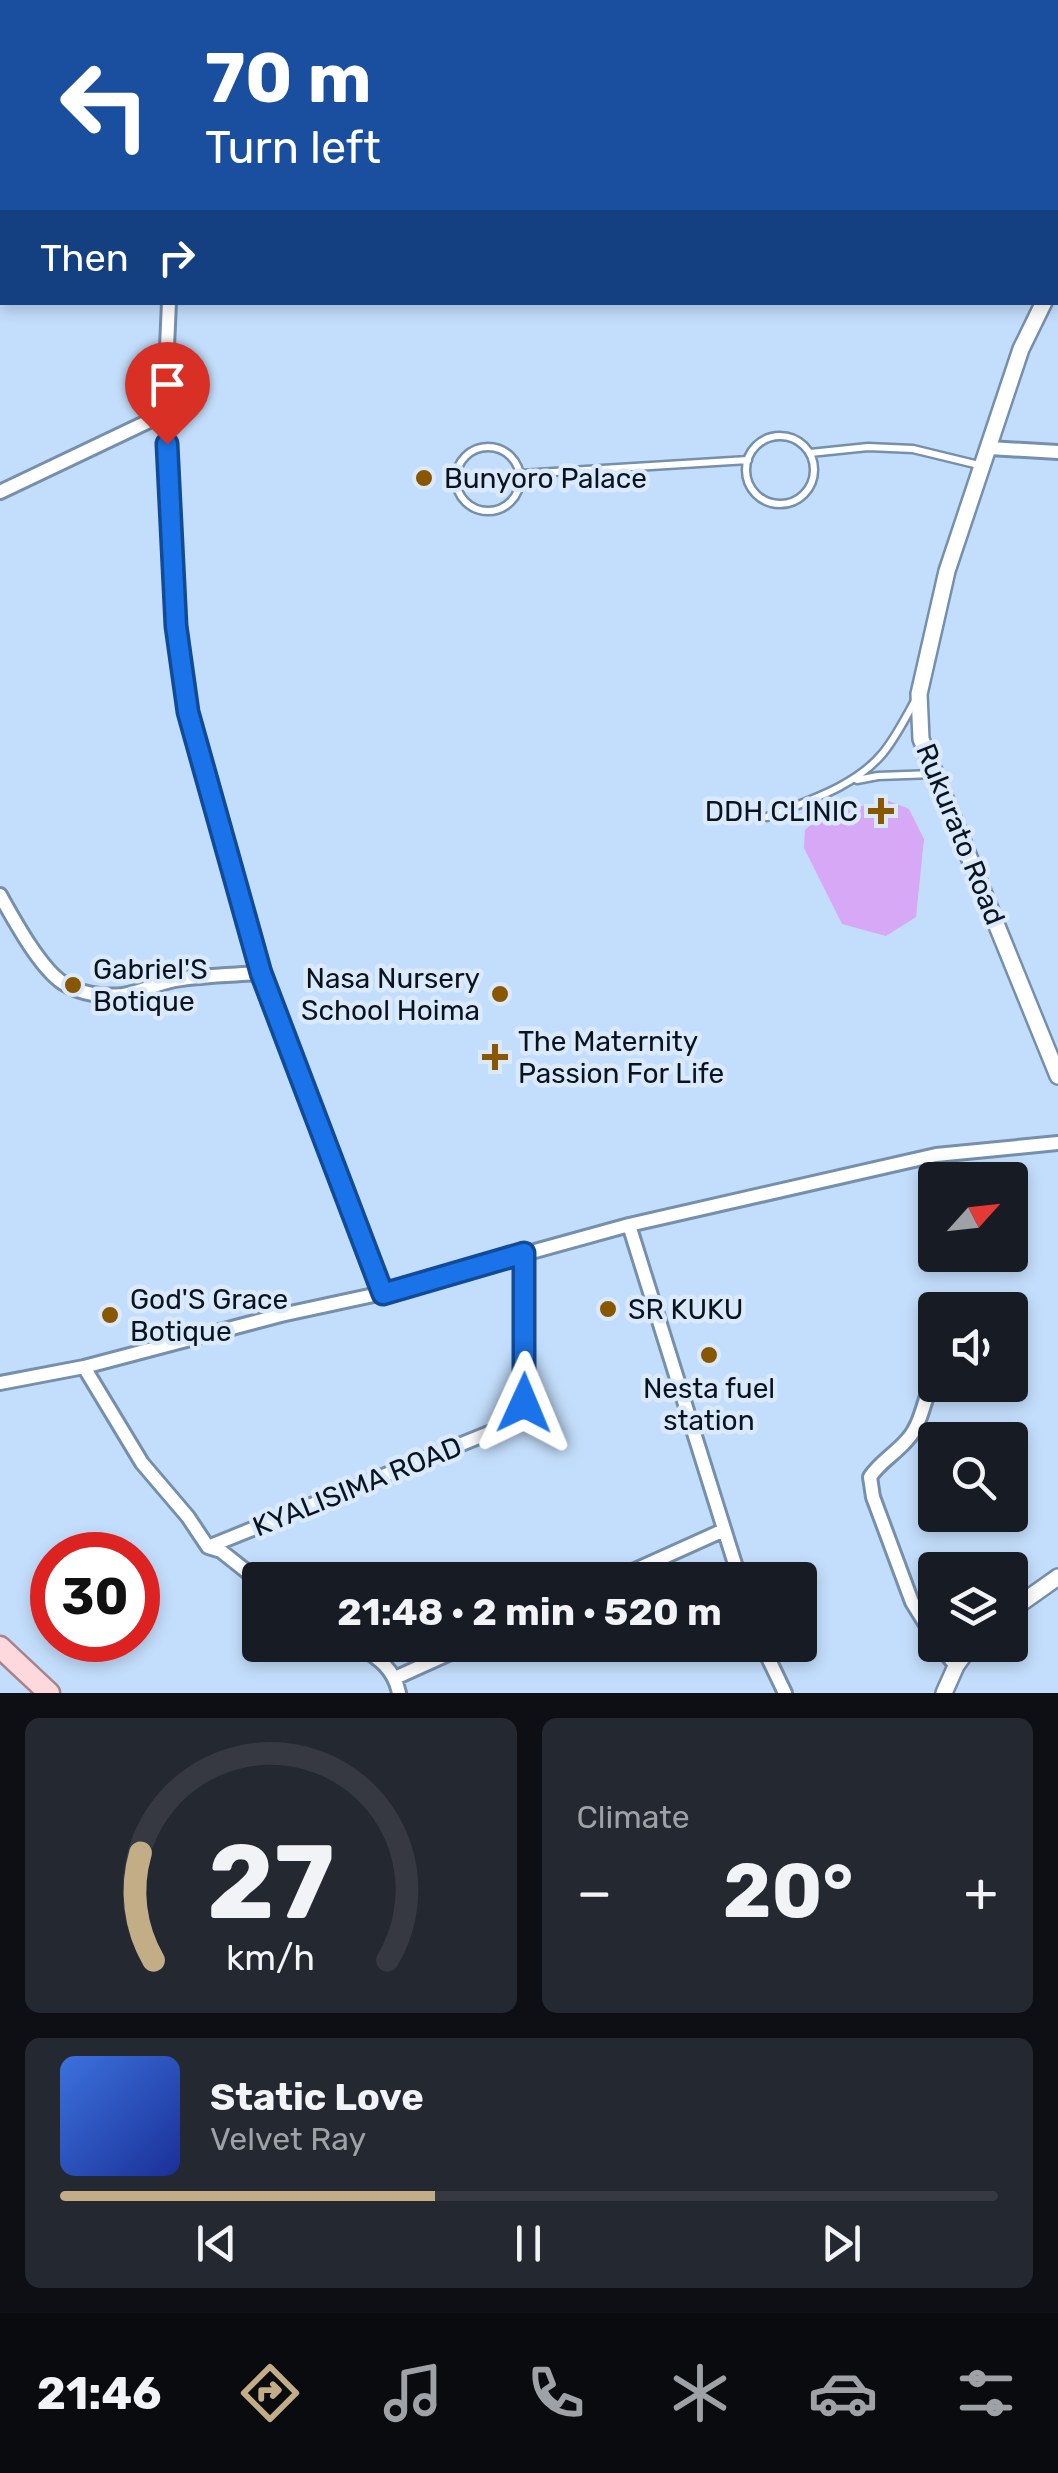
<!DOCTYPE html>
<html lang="en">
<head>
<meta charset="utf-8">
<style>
	:root { --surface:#171b24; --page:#242831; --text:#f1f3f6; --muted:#9ea1a6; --line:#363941; --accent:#c2ad87 }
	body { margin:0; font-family:Rubik,sans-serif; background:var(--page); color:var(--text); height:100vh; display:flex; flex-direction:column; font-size:38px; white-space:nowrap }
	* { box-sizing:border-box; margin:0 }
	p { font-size:32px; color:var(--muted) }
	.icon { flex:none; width:55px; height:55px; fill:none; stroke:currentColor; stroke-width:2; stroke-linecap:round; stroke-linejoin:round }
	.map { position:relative; height:1693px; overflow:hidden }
	.side { display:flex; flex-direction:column; gap:25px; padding:25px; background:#0d0f14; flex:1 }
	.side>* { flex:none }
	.banner { position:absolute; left:0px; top:0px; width:1060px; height:305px; box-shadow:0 5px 15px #0003; background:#1a4fa0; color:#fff; overflow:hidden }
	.needle { width:65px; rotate:63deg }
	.tools { position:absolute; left:918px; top:1162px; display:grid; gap:20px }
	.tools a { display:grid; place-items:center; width:110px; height:110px; border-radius:10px; background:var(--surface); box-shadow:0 5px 15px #0003; font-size:50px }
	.speed { position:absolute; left:30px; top:1532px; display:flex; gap:20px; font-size:50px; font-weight:700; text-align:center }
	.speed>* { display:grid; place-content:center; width:130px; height:130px; border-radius:50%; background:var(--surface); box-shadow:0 5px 15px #0003; line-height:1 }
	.speed .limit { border:15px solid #d22; background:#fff; color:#111 }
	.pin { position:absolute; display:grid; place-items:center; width:85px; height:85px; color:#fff; margin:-102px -42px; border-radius:50% 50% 50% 0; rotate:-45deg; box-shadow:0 0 10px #0007 }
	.pin .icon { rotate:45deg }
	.me { position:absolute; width:110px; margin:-55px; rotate:1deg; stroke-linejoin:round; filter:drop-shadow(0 0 8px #0008) }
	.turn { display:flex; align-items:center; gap:35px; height:210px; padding:0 40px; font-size:45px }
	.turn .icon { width:130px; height:130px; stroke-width:2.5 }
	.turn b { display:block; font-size:70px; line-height:85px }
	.then { display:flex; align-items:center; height:95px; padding:0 40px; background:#0003; gap:20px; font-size:38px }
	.big { font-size:75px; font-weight:700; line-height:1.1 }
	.side .card { flex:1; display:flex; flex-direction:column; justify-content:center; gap:15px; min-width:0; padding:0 35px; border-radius:15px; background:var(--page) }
	.side .dial { align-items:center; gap:0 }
	.dial svg { height:260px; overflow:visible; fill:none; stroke:var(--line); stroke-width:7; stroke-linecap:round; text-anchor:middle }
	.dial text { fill:var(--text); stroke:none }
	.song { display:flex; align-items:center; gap:30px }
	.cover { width:120px; height:120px; border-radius:15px; background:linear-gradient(135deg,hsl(220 70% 55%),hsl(230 70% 35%)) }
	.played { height:10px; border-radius:5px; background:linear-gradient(90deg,var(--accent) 40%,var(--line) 40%) }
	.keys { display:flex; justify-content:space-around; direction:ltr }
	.heat { display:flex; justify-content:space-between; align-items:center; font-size:55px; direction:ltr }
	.side .tiles { flex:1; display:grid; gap:25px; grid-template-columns:1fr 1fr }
	.card:last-child { grid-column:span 2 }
	.trip { position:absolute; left:242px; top:1562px; width:575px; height:100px; border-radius:10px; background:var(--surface); box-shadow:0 5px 15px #0003; font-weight:700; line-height:100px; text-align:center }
	.tabs { display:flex; height:160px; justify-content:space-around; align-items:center; background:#090b0e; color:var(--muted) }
	.tabs .icon { width:70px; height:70px }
	.tabs .current { color:var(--accent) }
	.tabs b { font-size:45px; color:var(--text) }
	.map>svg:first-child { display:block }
</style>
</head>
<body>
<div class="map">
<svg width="1058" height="1693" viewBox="0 0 1058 1693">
	<rect width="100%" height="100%" fill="#c3defc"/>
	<path fill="#d7a8f6" d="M889 801 909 809 924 839 916 917 886 936 842 924 804 848 805 830 823 813Z"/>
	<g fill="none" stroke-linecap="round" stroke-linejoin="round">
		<g stroke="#768fab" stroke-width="11">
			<path id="service" d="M746 470a34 34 0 1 1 68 0a34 34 0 1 1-68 0Z
				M456 479a32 32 0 1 1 64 0a32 32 0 1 1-64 0Z
				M810 453 868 447 913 449 983 466
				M521 474 748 460
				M857 780 878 776 934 774
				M767 817C807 801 855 787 883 753 896 737 906 717 916 699"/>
		</g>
		<g stroke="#768fab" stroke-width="18">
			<path id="minor" d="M61 0 63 2
				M701 2V0
				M169 302 165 392 171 540 176 626 188 712 261 973 383 1293
				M989 448 1058 452
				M0 492 166 413
				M0 895C14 920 40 968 63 983 80 994 103 997 123 995 141 992 158 983 175 980 203 975 233 975 261 973
				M629 1225 740 1580
				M84 1367 142 1463 188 1517 208 1547 221 1551 260 1582
				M0 1383 84 1367 281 1315 383 1293 629 1225 936 1155 1058 1143
				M928 1393C922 1410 919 1427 907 1440 895 1454 880 1462 870 1477L873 1497 912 1602 935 1639
				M208 1547 501 1428C514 1419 523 1411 526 1395L524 1253
				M613 1580 724 1530
				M358 1645C378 1658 394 1668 399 1693
				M762 1645 785 1693
				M939 1645 956 1666
				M395 1678 468 1645"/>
		</g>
		<g stroke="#768fab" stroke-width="20">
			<path id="tertiary" d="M1058 293V292
				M1044 302 1021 349 947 571 919 694 921 739 1058 1076
				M1010 1611 1058 1577
				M944 1693 956 1666 971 1645"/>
		</g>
		<g stroke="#a7828b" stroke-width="25">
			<path id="primary" d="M0 1647 49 1693"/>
		</g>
		<use href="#service" stroke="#fff" stroke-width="6"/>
		<use href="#minor" stroke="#fff" stroke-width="12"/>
		<use href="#tertiary" stroke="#fff" stroke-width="15"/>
		<use href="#primary" stroke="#fdd8dc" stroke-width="20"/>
	</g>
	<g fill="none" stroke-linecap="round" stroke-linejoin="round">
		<g stroke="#114b97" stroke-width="25">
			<path id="route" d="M167 444 176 626 188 712 261 973 383 1294 524 1253V1403"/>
		</g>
		<use href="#route" stroke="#1a73e8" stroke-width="18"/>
	</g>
	<g fill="#895700" stroke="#daeafc" stroke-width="4">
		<circle cx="424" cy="478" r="10"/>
		<path d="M876 796h10v10h10v10h-10v10h-10v-10h-10v-10h10z"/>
		<circle cx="73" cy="985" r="10"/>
		<circle cx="500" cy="994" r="10"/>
		<path d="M490 1042h10v10h10v10h-10v10h-10v-10h-10v-10h10z"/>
		<circle cx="608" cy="1309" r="10"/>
		<circle cx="110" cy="1315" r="10"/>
		<circle cx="709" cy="1355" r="10"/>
	</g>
	<g text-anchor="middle" stroke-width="9" stroke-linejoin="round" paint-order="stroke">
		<g font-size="28" fill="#0a141e" stroke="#daeafc" text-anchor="start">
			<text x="444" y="488">Bunyoro Palace</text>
			<text x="858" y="821" text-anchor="end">DDH CLINIC</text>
			<text x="93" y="979">Gabriel'S<tspan x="93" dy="32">Botique</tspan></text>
			<text x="480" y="988" text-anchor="end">Nasa Nursery<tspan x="480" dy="32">School Hoima</tspan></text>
			<text x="518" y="1051">The Maternity<tspan x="518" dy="32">Passion For Life</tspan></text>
			<text x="130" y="1309">God'S Grace<tspan x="130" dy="32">Botique</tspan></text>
			<text x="628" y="1319">SR KUKU</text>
			<text x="709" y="1398" text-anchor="middle">Nesta fuel<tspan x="709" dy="32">station</tspan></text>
		</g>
		<g font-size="28" fill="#0a141e" stroke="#daeafc">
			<text transform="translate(961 834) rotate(68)" y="10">Rukurato Road</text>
			<text transform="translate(357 1486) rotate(-22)" y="10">KYALISIMA ROAD</text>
		</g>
	</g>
</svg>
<div class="tools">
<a><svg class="needle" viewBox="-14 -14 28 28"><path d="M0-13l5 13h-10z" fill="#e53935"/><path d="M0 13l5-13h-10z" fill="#9ea1a6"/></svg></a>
<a><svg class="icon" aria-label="sound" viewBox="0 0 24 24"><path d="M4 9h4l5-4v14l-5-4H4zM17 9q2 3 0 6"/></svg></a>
<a><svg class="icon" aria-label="search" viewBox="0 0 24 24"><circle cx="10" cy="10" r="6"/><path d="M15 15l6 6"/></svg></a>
<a><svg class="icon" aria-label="layers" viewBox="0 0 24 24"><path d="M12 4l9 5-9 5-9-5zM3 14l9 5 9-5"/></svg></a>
</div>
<div class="speed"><div class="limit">30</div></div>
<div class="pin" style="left:167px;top:444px;background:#d93025"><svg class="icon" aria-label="arrive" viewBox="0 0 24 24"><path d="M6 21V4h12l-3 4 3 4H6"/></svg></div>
<svg class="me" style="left:524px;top:1403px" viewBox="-20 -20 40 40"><path d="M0-17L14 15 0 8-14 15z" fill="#1a73e8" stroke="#fff" stroke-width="4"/></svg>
<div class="trip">21:48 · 2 min · 520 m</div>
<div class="banner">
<div class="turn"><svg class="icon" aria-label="left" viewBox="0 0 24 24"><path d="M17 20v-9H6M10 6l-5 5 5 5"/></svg><div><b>70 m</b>Turn left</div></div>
<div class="then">Then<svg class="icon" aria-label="right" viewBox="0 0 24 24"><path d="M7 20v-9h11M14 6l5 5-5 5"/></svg></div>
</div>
</div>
<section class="side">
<div class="tiles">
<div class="card dial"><svg viewBox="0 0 100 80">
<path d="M14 69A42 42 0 1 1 86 69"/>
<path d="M14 69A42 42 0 0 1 10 36" stroke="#c2ad87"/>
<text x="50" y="56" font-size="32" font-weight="700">27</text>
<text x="50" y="72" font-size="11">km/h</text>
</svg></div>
<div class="card"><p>Climate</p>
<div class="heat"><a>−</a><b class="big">20°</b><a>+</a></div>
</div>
<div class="card">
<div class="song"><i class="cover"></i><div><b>Static Love</b><p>Velvet Ray</p></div></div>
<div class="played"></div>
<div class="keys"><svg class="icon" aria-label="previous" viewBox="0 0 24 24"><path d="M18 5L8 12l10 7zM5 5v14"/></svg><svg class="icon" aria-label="pause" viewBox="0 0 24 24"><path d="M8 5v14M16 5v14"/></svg><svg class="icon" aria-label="next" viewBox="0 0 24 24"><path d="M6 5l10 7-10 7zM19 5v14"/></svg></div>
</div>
</div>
</section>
<nav class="tabs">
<b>21:46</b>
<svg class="icon current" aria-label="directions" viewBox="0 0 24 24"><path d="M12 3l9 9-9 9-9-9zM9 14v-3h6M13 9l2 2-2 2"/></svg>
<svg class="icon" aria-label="music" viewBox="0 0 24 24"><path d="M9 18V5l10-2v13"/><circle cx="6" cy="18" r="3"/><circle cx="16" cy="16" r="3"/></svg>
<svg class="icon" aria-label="phone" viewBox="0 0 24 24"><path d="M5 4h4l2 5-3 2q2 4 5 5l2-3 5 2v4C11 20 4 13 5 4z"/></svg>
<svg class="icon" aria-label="climate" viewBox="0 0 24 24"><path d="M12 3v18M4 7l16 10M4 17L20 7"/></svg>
<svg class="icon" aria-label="car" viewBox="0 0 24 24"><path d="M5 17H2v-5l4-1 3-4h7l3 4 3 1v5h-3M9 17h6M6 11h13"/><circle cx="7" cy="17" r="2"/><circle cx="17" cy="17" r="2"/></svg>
<svg class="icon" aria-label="filters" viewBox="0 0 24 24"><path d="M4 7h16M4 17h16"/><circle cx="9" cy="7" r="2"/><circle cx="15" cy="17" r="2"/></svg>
</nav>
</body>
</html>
